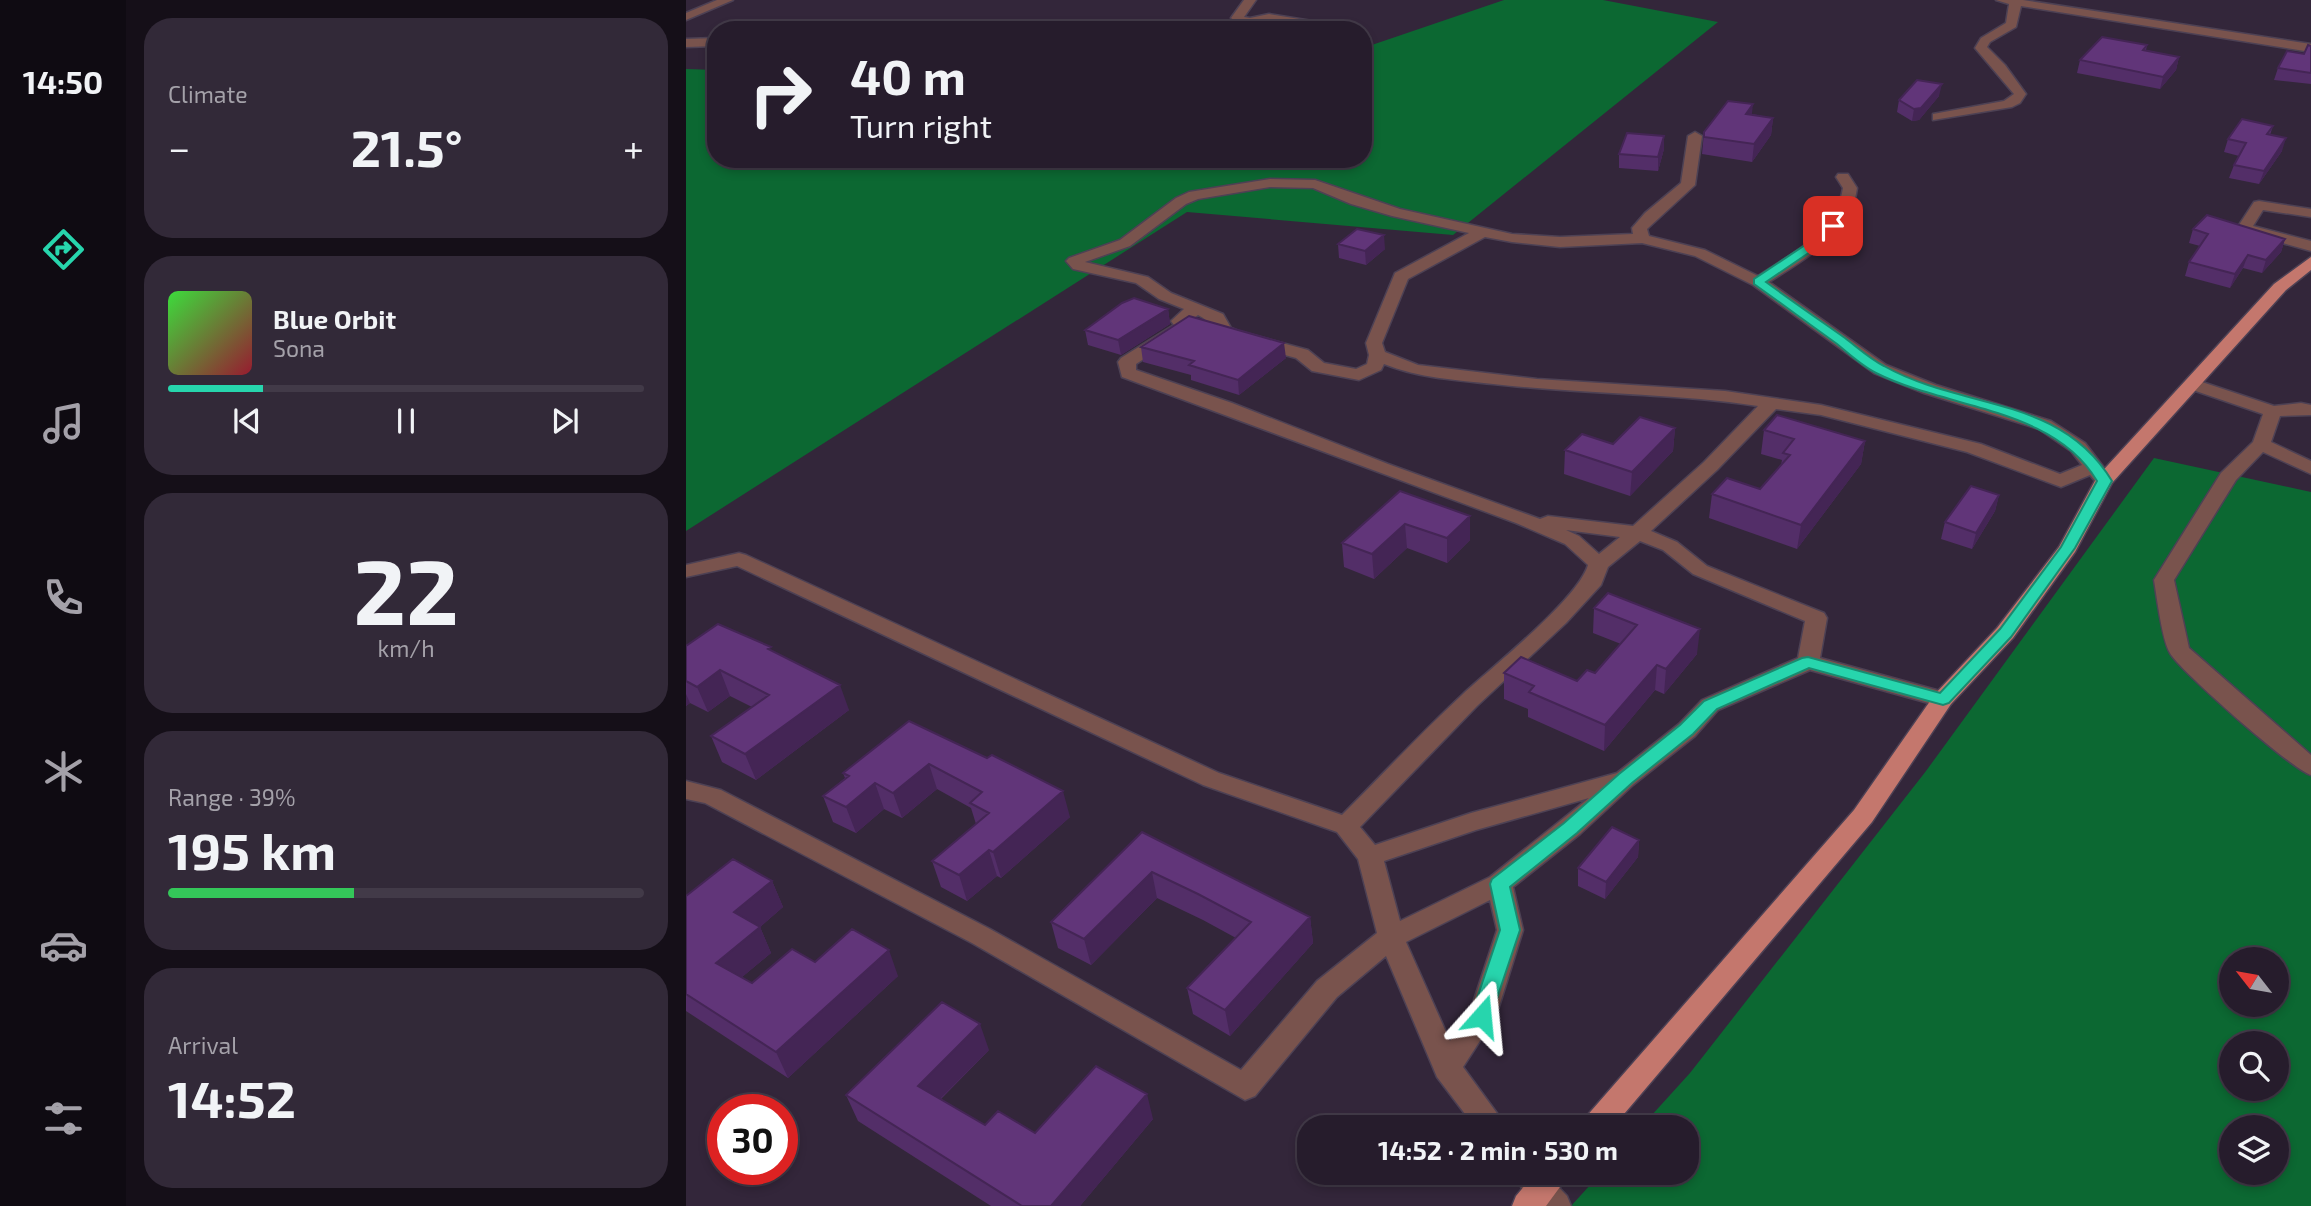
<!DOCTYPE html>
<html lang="en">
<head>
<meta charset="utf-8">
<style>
	:root { --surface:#261c2c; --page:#322938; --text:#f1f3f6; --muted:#a4a1a9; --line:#423a48; --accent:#27d5ad }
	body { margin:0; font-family:"Exo 2",sans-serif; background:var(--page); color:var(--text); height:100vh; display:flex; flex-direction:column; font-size:26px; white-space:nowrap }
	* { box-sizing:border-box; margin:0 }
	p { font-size:23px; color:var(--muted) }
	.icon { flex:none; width:38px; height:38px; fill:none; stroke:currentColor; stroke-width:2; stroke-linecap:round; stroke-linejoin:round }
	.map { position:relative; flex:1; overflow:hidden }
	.sheet { display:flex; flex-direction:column; gap:18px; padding:18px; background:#150f18; width:560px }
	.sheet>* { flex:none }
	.top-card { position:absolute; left:21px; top:21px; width:665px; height:147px; border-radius:28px; box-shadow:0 4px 10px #0003,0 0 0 2px var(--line); background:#261c2c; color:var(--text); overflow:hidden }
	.needle { width:46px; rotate:301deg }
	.buttons { position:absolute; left:1533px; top:947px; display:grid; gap:14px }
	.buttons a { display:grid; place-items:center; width:70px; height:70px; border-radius:50%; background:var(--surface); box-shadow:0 4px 10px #0003,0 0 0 2px var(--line); font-size:35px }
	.speed { position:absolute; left:21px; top:1094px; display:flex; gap:14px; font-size:35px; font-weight:700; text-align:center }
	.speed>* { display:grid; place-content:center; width:91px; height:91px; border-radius:50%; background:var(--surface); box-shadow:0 4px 10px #0003,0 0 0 2px var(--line); line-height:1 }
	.speed .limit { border:10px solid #d22; background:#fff; color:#111 }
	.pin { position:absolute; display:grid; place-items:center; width:60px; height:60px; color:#fff; margin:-30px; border-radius:14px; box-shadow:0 4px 10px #0006 }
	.me { position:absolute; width:77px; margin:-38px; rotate:18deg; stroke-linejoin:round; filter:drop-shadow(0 0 5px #0008) }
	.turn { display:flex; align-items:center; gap:24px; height:147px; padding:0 28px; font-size:32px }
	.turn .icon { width:91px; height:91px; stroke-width:2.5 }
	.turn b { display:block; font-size:49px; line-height:60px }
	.big { font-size:52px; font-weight:700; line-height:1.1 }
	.sheet .widget { flex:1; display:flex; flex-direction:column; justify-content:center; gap:10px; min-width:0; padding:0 24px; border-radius:28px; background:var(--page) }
	.sheet .dial { align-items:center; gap:0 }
	.dial b { font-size:91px; line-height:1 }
	.song { display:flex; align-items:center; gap:21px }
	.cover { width:84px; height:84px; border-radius:10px; background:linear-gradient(135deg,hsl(120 70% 55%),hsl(350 70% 35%)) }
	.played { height:7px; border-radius:4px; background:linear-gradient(90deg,var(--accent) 20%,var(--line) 20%) }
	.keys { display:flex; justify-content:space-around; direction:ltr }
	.heat { display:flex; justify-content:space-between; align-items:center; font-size:38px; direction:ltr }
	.charge { height:10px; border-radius:5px; background:linear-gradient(90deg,#34c759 39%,var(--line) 0) }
	.trip { position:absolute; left:611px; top:1115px; width:402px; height:70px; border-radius:28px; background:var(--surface); box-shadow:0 4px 10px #0003,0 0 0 2px var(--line); font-weight:700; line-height:70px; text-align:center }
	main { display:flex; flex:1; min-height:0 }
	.dock { display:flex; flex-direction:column; width:126px; justify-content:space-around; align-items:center; background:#0f0b12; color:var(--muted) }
	.dock .icon { width:49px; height:49px }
	.dock .selected { color:var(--accent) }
	.dock b { font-size:32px; color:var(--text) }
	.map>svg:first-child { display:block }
</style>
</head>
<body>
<main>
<nav class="dock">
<b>14:50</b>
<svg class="icon selected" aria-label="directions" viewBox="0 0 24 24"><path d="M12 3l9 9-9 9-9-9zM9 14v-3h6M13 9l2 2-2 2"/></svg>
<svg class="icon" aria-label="music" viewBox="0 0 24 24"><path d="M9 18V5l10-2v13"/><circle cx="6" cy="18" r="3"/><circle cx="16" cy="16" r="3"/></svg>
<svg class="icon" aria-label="phone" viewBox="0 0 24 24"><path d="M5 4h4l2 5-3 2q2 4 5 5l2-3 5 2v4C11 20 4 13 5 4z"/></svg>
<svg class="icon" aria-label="climate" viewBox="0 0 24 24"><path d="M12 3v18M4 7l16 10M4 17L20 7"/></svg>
<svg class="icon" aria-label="car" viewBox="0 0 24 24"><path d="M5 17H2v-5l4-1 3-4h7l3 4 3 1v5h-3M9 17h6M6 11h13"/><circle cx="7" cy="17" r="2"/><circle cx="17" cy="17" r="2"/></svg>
<svg class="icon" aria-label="filters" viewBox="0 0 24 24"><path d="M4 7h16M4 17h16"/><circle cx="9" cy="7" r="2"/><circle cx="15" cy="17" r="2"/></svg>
</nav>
<section class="sheet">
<div class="widget"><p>Climate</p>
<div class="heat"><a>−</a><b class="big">21.5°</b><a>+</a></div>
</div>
<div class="widget">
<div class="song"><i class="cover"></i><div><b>Blue Orbit</b><p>Sona</p></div></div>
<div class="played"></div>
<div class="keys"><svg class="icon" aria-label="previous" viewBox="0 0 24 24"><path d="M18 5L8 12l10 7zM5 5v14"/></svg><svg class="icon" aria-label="pause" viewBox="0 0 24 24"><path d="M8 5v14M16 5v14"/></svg><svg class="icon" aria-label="next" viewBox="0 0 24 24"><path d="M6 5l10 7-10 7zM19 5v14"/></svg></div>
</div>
<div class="widget dial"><b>22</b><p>km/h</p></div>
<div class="widget"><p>Range · 39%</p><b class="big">195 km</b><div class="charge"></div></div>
<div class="widget"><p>Arrival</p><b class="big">14:52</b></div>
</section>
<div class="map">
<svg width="1625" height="1206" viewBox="0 0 1625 1206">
	<rect width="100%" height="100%" fill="#33263a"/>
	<path fill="#0c6832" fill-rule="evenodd" d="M818 0H917L1032 22 767 235 501 212 0 531V69L30 70V159H677V48Z
		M1468 458 1625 492V1206H885L915 1173 1001 1172V1127H955L1004 1073 1240 771ZM1545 959H1591V1004H1545ZM1545 1043H1591V1088H1545ZM1545 1127H1591V1172H1545Z"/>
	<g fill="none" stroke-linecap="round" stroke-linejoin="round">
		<g stroke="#4d4154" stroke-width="3">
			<path id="minor" d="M31 0H47L0 20V13Z
				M558 0H570L558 17 564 18 583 14 651 25 657 28C634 37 605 18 581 21 567 22 558 28 545 18Z
				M1310 0H1337L1625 44V52L1335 6 1330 27 1304 42 1301 47 1319 65 1340 94 1334 103 1326 107 1247 120V114L1318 101 1328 94 1289 48 1295 38 1320 23 1323 4Z
				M30 38V46L0 47V39Z
				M1009 132 1016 136 1009 185 961 229 963 236 1019 250 1072 276C1107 253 1150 233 1157 188L1150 177 1152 174H1162L1171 188C1165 235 1120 258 1083 282L1200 365 1250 385 1365 421 1399 443 1425 477 1416 483 1409 481 1404 475 1375 487 1281 452 1135 415 1090 409 1031 470 965 531 991 542 1021 566 1138 613 1141 618 1134 658 1265 694 1268 699 1265 704 1257 707 1124 670 1032 710 1009 736 947 785 894 834 827 887 837 930 810 1016 777 1067 821 1127H789L751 1077 700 956 651 997 569 1096 559 1100 286 943 19 803 0 799V781L35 790 304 929 555 1070 631 981 691 933 672 859 651 832 517 785 51 566 0 577V565L53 553 60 555 533 773 656 815C696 775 735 733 777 694 806 667 892 599 902 565L879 544 830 523 436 377 432 362 435 358 488 325 485 321 498 309 473 299 450 283 387 269 380 261 383 258 434 240 490 198 503 192 584 179 629 180 714 209 826 234 874 237 947 234 946 228 959 213 995 183 1002 136ZM584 187 627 188 665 204 706 216 783 233 709 273 680 343 683 355 681 364 670 369 638 363 622 350 552 331 545 328 537 314 485 293 462 277 399 262 444 246 500 204 512 199ZM799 237 826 242 874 247 956 243 1009 256 1067 285 1188 373 1238 393 1353 429 1385 451 1396 465 1374 474 1295 444 1135 405 1039 391 851 379 732 365 699 352 696 343 722 279ZM512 315C525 321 527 332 540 339L610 358 626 371 673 380 695 370 698 364C733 378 770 380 807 384 895 394 985 393 1072 406L1018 462 947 526 862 516 854 519 702 464 546 403 450 370V364L505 328 507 325 504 321ZM880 530 934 537 913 554 893 536ZM954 541 977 550 1007 574 1119 621 1112 658 1016 700 993 724 931 773 785 813 689 845 674 827 791 706 880 623 915 585 922 567ZM903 798 804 877 714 921 698 861 790 830ZM804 900 811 930 784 1012 764 1041 720 942Z
				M1573 201 1625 209V217L1577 210 1567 226 1625 241V251L1553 231 1551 228 1568 202Z
				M1507 379 1588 406 1615 403 1625 405V415L1594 416 1585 442 1625 461V474L1577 452 1550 480 1488 580 1503 648 1625 755V775C1607 770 1493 670 1484 653 1476 640 1471 598 1468 580L1535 473 1567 442 1577 414 1501 388 1498 384 1501 380Z
				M825 1172H858L881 1196 885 1206H848Z"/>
		</g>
		<g stroke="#4d4154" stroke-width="3">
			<path id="major" d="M1625 257V270L1600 290 1426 483 1389 552 1327 638 1265 704 1186 822 927 1127H894L899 1118 1168 810 1249 694 1311 628 1373 547 1411 477 1588 284Z
				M850 1172H885L860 1206H826L830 1196Z"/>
		</g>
		<use href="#minor" fill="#79534d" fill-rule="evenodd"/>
		<use href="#major" fill="#c4776d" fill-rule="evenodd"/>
	</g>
	<path fill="#532e68" d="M1461 45 1460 50 1493 57 1490 70 1474 89 1391 73 1394 60Z
		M1625 46V84L1588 80 1592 68 1618 54Z
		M1253 96 1233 120 1226 121 1211 112 1213 100Z
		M1066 114 1087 118 1085 135 1066 162 1016 154 1018 132Z
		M1587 126 1584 135 1596 151 1573 184 1543 178 1548 165 1553 156 1538 152 1542 139Z
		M978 149 972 171 933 168V154Z
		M1507 229 1599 239 1595 252 1576 273 1557 268 1544 288 1499 276 1503 262 1514 246 1503 243Z
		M652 244 699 249 680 265 653 258Z
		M482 309 484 324 435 355 402 345 399 330Z
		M455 347 600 358 553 395 505 380V375L457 362Z
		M989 428 987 451 944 496 878 474 879 450 927 444Z
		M1078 430 1179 441 1175 464 1111 549 1023 518 1026 494 1074 489 1095 465 1096 460 1075 454Z
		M714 491 784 540 761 563 721 548 688 579 658 567 656 543Z
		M1313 495 1309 511 1286 549 1255 539 1259 522Z
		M922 593 1011 654 978 694 969 690 918 751 842 717V709L818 699V673L891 681 909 673 935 644 907 633 908 608Z
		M0 646 86 651 163 710 70 780 36 762 25 736 66 707 44 696 22 712 4 703 0 706Z
		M223 721 384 817 315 878 311 876 281 901 255 887 246 861 290 824 285 808 251 789 216 818 198 809 170 833 147 822 137 796 159 778 157 773Z
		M456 832 624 917 627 943 544 1036 507 1014 501 988 550 938 517 920 471 898 405 965 372 948 365 922Z
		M953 840 952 857 919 899 892 886V868Z
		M86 881 97 907 74 927 85 953 56 977 66 983 129 962 212 976 102 1078 0 1011V896Z
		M303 1050 255 1099 299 1125 349 1133 467 1119 394 1206H305L172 1121 160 1095Z"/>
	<path fill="#442555" d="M1493 57 1490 70 1474 89 1477 77Z
		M1256 84 1253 96 1233 120 1226 121 1228 109Z
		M1067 104 1065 122 1060 114Z
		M1087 118 1085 135 1066 162 1068 144Z
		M978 136V149L972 171V157Z
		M1600 138 1596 151 1573 184 1578 171Z
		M698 235 699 249 680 265 679 251Z
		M1599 239 1595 252 1576 273 1580 260Z
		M1562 255 1557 268 1544 288 1549 274Z
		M482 309 484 324 435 355 432 340Z
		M598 343 600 358 553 395 552 380Z
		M989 428 987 451 944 496 946 472Z
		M1179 441 1175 464 1111 549 1115 525Z
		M1313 495 1309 511 1286 549 1290 533Z
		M784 516V540L761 563V538Z
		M719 524 721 548 688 579 686 554Z
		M1014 629 1011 654 978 694 980 669Z
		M971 665 969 690 918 751 919 725Z
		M34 670 44 696 22 712 11 687Z
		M154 685 163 710 70 780 59 754Z
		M0 694 4 703 0 706Z
		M243 764 251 789 216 818 207 793Z
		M189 783 198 809 170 833 160 807Z
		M377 791 384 817 315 878 307 852Z
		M953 840 952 857 919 899 920 882Z
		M303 850 311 876 281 901 273 875Z
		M466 872 471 898 405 965 398 939Z
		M86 881 97 907 74 927 85 953 43 988 30 963 48 912Z
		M624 917 627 943 544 1036 539 1010Z
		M203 950 212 976 102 1078 90 1052Z
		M294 1024 303 1050 242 1111 232 1086Z
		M461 1094 467 1119 394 1206H365Z"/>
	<path fill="#613579" stroke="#442555" stroke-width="2" d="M1416 37 1461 45 1457 50 1493 57 1477 77 1394 60Z
		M1622 45 1625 46V73L1592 68 1601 51 1618 54Z
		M1231 80 1256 84 1235 108 1228 109 1213 100Z
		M1042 101 1067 104 1060 114 1087 118 1068 144 1018 137V132Z
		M1556 119 1587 126 1581 134 1600 138 1578 171 1548 165 1560 143 1542 139Z
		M941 133 978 136 972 157 933 154Z
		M1521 215 1599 239 1580 260 1562 255 1549 274 1503 262 1522 234 1507 229Z
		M671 229 698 235 679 251 652 244Z
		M448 298 482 309 432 340 399 330 436 303Z
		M503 316 598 343 552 380 503 365 508 361 455 347Z
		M1091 415 1179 441 1115 525 1026 494 1041 478 1074 489 1104 455 1097 453 1108 439 1078 430Z
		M954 417 989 428 946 472 879 450 896 434 927 444Z
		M1285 486 1313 495 1290 533 1259 522Z
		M714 491 784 516 761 538 719 524 686 554 656 543Z
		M922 593 1014 629 980 669 971 665 919 725 843 692 848 686 818 673 835 657 891 681 901 670 909 673 951 625 908 608Z
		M32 624 85 647 82 649 154 685 59 754 25 736 83 695 34 670 11 687 0 681V646Z
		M223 721 301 758 306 755 377 791 307 852 303 850 273 875 246 861 303 813 284 803 296 792 243 764 207 793 189 783 160 807 137 796 163 776 157 773Z
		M926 827 953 840 920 882 892 868Z
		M456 832 624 917 539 1010 501 988 565 922 512 894 466 872 398 939 365 922Z
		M47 859 86 881 48 912 74 927 30 963 66 983 106 949 129 962 166 929 203 950 90 1052 0 994V896Z
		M256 1002 294 1024 232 1086 299 1125 312 1111 349 1133 410 1066 461 1094 365 1206H336L160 1095Z"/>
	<path fill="#27d5ad" stroke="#198a70" stroke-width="2" d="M1143 224 1153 226 1130 248 1080 282C1106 301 1132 319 1159 338 1171 347 1184 359 1198 366 1276 410 1374 395 1426 481L1389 548 1325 637 1263 703 1257 705 1123 668 1031 709 1007 734 946 783 891 833 824 887 834 930 803 1022 796 1024 788 1022 785 1016 814 930 804 884 806 879 878 823 933 774 994 725 1018 701 1116 658 1122 657 1254 693 1314 629 1375 547 1411 481C1367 407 1261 409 1190 373 1176 366 1163 354 1151 344 1123 324 1096 304 1068 284V279L1122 243Z"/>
</svg>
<div class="buttons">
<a><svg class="needle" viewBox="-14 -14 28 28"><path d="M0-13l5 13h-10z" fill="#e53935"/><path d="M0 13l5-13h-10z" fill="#a4a1a9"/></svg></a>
<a><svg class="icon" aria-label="search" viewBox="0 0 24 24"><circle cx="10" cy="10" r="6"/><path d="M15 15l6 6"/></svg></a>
<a><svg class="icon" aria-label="layers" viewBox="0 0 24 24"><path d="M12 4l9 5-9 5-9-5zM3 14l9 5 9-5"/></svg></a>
</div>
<div class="speed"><div class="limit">30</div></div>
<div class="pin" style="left:1147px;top:226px;background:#d93025"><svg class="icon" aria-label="arrive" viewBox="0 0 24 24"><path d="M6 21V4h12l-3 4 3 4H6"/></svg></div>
<svg class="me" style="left:796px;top:1016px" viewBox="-20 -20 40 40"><path d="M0-17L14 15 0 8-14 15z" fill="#27d5ad" stroke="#fff" stroke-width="4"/></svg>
<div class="trip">14:52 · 2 min · 530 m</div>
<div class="top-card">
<div class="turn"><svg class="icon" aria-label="right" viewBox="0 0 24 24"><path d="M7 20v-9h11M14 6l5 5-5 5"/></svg><div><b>40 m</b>Turn right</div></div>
</div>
</div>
</main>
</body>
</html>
